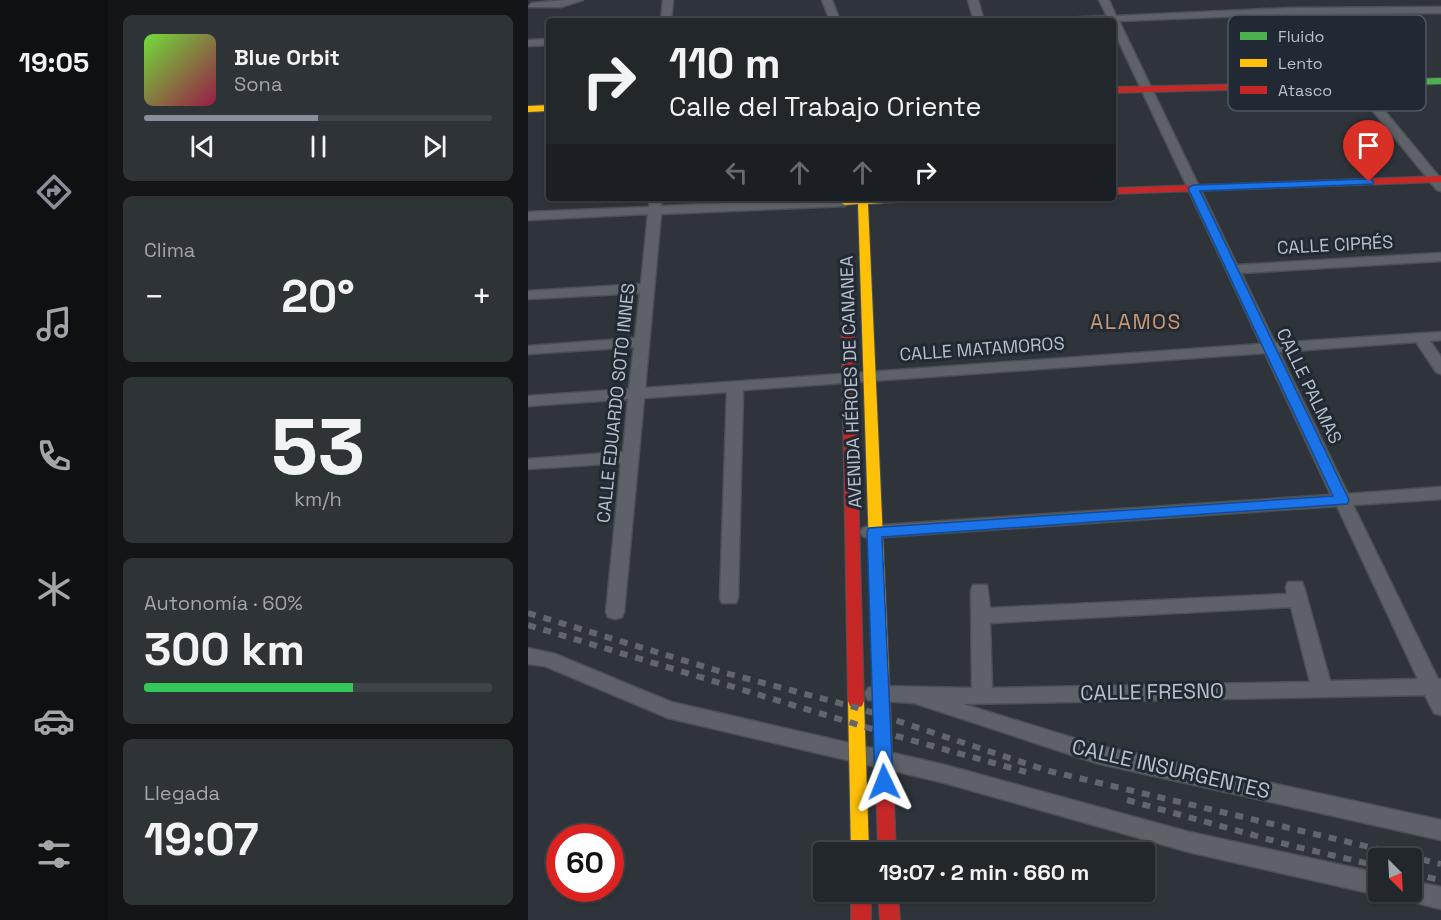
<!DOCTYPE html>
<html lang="es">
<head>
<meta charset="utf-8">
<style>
	:root { --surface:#22272c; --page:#2e3338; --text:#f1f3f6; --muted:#a2a5a9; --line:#3f4448; --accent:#888f98 }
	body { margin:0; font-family:"Space Grotesk",sans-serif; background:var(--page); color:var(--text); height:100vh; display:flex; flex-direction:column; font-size:22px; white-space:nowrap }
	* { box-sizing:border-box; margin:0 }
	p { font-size:20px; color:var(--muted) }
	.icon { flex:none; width:33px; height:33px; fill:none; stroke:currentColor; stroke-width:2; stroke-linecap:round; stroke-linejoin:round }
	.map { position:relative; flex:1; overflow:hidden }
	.panel { display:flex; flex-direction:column; gap:15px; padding:15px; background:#131518; width:420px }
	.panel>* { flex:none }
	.top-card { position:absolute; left:18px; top:18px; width:570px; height:183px; border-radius:6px; box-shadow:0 2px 4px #0004,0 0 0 2px var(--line); background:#22272c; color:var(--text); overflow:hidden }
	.needle { width:39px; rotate:156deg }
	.tools { position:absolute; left:840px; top:848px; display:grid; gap:12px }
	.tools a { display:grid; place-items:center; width:54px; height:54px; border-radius:6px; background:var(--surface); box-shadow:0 2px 4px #0004,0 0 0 2px var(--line); font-size:30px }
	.speed { position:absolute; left:18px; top:824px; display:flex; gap:12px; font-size:30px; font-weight:700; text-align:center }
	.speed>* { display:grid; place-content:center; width:78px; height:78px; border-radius:50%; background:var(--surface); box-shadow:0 2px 4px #0004,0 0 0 2px var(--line); line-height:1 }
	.speed .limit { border:9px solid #d22; background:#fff; color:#111 }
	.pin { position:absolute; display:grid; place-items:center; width:51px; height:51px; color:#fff; margin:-62px -26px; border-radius:50% 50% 50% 0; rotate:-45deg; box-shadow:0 0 6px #0007 }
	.pin .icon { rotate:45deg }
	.me { position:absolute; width:66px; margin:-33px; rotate:358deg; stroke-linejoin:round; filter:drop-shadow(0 0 4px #0008) }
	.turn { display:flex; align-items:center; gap:21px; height:126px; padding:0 24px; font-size:27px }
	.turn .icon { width:78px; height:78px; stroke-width:2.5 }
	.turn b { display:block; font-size:42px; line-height:51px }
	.lanes { display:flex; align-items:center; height:57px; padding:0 24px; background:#0003; justify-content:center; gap:30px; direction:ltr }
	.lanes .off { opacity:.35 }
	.big { font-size:45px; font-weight:700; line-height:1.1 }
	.panel .card { flex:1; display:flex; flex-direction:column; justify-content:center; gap:9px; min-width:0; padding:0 21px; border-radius:9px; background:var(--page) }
	.panel .dial { align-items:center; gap:0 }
	.dial b { font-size:78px; line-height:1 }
	.song { display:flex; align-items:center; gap:18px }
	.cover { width:72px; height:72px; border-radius:9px; background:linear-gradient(135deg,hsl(100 70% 55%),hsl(340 70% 35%)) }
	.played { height:6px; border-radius:3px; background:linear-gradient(90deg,var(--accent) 50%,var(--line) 50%) }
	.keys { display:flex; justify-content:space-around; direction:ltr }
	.heat { display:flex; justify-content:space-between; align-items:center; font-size:33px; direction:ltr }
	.charge { height:9px; border-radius:4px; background:linear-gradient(90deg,#34c759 60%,var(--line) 0) }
	.trip { position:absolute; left:285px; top:842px; width:342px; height:60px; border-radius:6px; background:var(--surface); box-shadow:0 2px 4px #0004,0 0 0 2px var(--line); font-weight:700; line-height:60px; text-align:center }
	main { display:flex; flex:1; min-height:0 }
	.menu { display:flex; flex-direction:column; width:108px; justify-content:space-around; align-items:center; background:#0e1012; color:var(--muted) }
	.menu .icon { width:42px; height:42px }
	.menu .active { color:var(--accent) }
	.menu b { font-size:27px; color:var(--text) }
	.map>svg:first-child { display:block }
</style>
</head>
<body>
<main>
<nav class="menu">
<b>19:05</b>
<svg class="icon active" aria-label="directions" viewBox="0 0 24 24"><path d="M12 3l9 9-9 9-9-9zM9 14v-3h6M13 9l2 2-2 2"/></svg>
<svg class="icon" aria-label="music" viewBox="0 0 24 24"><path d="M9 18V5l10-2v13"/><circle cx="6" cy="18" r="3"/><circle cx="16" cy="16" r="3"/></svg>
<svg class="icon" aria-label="phone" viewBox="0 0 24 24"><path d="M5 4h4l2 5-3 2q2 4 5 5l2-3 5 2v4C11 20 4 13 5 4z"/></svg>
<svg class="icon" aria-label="climate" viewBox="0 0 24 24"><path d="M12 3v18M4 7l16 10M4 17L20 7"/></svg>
<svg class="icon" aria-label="car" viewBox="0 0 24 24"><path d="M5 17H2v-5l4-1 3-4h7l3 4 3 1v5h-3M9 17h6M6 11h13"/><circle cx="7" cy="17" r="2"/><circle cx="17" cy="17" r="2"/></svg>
<svg class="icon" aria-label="filters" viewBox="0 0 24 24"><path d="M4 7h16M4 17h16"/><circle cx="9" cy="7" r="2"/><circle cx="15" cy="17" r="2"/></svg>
</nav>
<section class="panel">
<div class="card">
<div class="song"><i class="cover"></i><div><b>Blue Orbit</b><p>Sona</p></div></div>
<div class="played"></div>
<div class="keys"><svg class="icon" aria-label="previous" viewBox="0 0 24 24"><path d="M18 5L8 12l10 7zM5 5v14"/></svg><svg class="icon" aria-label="pause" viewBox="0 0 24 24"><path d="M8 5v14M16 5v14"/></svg><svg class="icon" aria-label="next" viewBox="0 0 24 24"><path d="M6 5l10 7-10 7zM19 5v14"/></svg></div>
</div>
<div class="card"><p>Clima</p>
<div class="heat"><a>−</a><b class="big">20°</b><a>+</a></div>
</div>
<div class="card dial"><b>53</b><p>km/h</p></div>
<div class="card"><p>Autonomía · 60%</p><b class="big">300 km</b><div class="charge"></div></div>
<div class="card"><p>Llegada</p><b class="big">19:07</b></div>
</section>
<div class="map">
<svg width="913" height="920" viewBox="0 0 913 920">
	<rect width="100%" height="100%" fill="#2e343a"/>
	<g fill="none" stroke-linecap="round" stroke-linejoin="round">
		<g stroke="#4b5057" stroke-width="3">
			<path id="street" d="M38 0H55L33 7H0L4 3Z
				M135 0H145L143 21H133Z
				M294 0H304L312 21H302Z
				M440 0H450L456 21H446Z
				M571 0H581L588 16 762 8 913 7V13L770 14 827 75 913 179V191L909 190 819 79 760 14 591 21 709 265 913 253V261L713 273 747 343 913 332V340L902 341 913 357V374L908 372 888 342 751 352 820 494 913 487V499L825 505 910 679H913V715L906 713 897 695 435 704 568 745 913 820V840L568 763 386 703 340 700 337 694 340 688 347 686 444 688 443 590 445 585H459L462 608 759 594 758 587 760 582H774L776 587 802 681 890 679 809 506 341 538 335 536 332 532 335 528 341 526 803 495 737 353 215 390 210 598 208 603H194L192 598 199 392 116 398 96 612 94 617 87 619 80 617 78 612 93 463 0 469V459L95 452 100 399 0 406V396L101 389 106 347 0 354V346L107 338 112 293 0 299V291L113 284 120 214 0 220V212L121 207 122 198H134L133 206 317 198 323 202 317 206 133 214 117 388 733 344 585 29V21H530L535 18 579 16ZM763 607 782 682 464 688 462 623Z
				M21 39V45L0 46V40Z
				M0 648 27 654 143 702 417 765 661 832 850 873V891H858L850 895 661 852 417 783 140 718 17 666 0 664Z
				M884 881 913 887V909L873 899 869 891H884Z"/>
		</g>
		<g stroke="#4b5057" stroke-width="2">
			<path id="fast" d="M913 78V84L811 87 807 84 811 81Z"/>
		</g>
		<g stroke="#4b5057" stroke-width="2">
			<path id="slow" d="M21 105V111L0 112V106Z
				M330 198H394L389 201 340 204 361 675 359 680 353 681 347 680 345 675 330 204 317 205 312 202 317 199Z
				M328 694 334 696 336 701 341 852H323L320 701 322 696Z"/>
		</g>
		<g stroke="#4b5057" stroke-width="2">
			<path id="jam" d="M814 82 815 84 811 87 585 93V87Z
				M913 176V182L585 194V188Z
				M319 295 325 298 336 701 334 706 328 708 322 706 320 701 313 298Z
				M353 669 359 670 361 675 368 852H350L345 675 347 670Z
				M323 891H343V920H323Z
				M350 891H370L372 920H352Z"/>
		</g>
		<use href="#street" fill="#5e6268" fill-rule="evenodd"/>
		<use href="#fast" fill="#4caf50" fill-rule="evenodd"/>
		<use href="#slow" fill="#ffc107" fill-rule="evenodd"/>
		<use href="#jam" fill="#c62828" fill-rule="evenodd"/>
		<path stroke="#62666c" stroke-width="6" stroke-dasharray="8 8" stroke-linecap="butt" d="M0 613 194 672 330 708 521 771 913 864
			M0 625 354 732 498 772
			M599 800 761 845 850 866
			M884 874 913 880"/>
	</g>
	<path fill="#1a73e8" stroke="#114b97" stroke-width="1.5" d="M841 179 845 180V184L672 191 821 500 819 504 354 537 365 782 362 788 356 790 349 788 347 782 339 532 341 528 805 496 660 188 665 185Z"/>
	<g text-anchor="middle" stroke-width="6" stroke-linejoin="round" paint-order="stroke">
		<g font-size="18" fill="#b9c0ca" stroke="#212a34">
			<text transform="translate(807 245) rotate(-3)" y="6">CALLE CIPRÉS</text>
			<text transform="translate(454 349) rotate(-4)" y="6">CALLE MATAMOROS</text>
			<text transform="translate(323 382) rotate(-92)" y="6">AVENIDA HÉROES DE CANANEA</text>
			<text transform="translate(781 386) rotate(64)" y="6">CALLE PALMAS</text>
			<text transform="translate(88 403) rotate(-84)" y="6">CALLE EDUARDO SOTO INNES</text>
		</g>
		<g font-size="21" letter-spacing="1.5" fill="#cc9771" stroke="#212a34">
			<text x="608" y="329">ALAMOS</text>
		</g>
		<g font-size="21" fill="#b9c0ca" stroke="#212a34">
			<text transform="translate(624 692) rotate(-1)" y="7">CALLE FRESNO</text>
			<text transform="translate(643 769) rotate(13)" y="7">CALLE INSURGENTES</text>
		</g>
	</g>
	<rect x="700" y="15" width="198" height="96" rx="9" fill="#212a34" stroke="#4f5761" stroke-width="1.5"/>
	<rect x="712" y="32" width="27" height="8" fill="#4caf50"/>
	<rect x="712" y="59" width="27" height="8" fill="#ffc107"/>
	<rect x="712" y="86" width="27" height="8" fill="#c62828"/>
	<g font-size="16" fill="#b9c0ca">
		<text x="750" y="42">Fluido</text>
		<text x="750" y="69">Lento</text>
		<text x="750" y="96">Atasco</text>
	</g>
</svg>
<div class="tools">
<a><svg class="needle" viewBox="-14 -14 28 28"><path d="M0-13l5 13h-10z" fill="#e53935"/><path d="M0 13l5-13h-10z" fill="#a2a5a9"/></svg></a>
</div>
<div class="speed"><div class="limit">60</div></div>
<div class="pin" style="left:841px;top:182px;background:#d93025"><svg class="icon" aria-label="arrive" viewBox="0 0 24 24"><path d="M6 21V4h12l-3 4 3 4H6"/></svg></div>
<svg class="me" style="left:356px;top:782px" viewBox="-20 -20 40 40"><path d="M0-17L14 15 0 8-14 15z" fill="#1a73e8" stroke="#fff" stroke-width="4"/></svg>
<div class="trip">19:07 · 2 min · 660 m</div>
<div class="top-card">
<div class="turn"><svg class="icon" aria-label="right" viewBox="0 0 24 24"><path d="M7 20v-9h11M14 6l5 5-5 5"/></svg><div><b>110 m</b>Calle del Trabajo Oriente</div></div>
<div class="lanes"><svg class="icon off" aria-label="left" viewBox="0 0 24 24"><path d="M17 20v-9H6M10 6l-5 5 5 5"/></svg><svg class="icon off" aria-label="ahead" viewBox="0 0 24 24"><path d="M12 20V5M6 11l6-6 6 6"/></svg><svg class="icon off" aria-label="ahead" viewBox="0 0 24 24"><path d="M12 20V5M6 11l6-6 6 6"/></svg><svg class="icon" aria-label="right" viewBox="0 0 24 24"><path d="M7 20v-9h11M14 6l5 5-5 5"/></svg></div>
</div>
</div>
</main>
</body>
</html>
